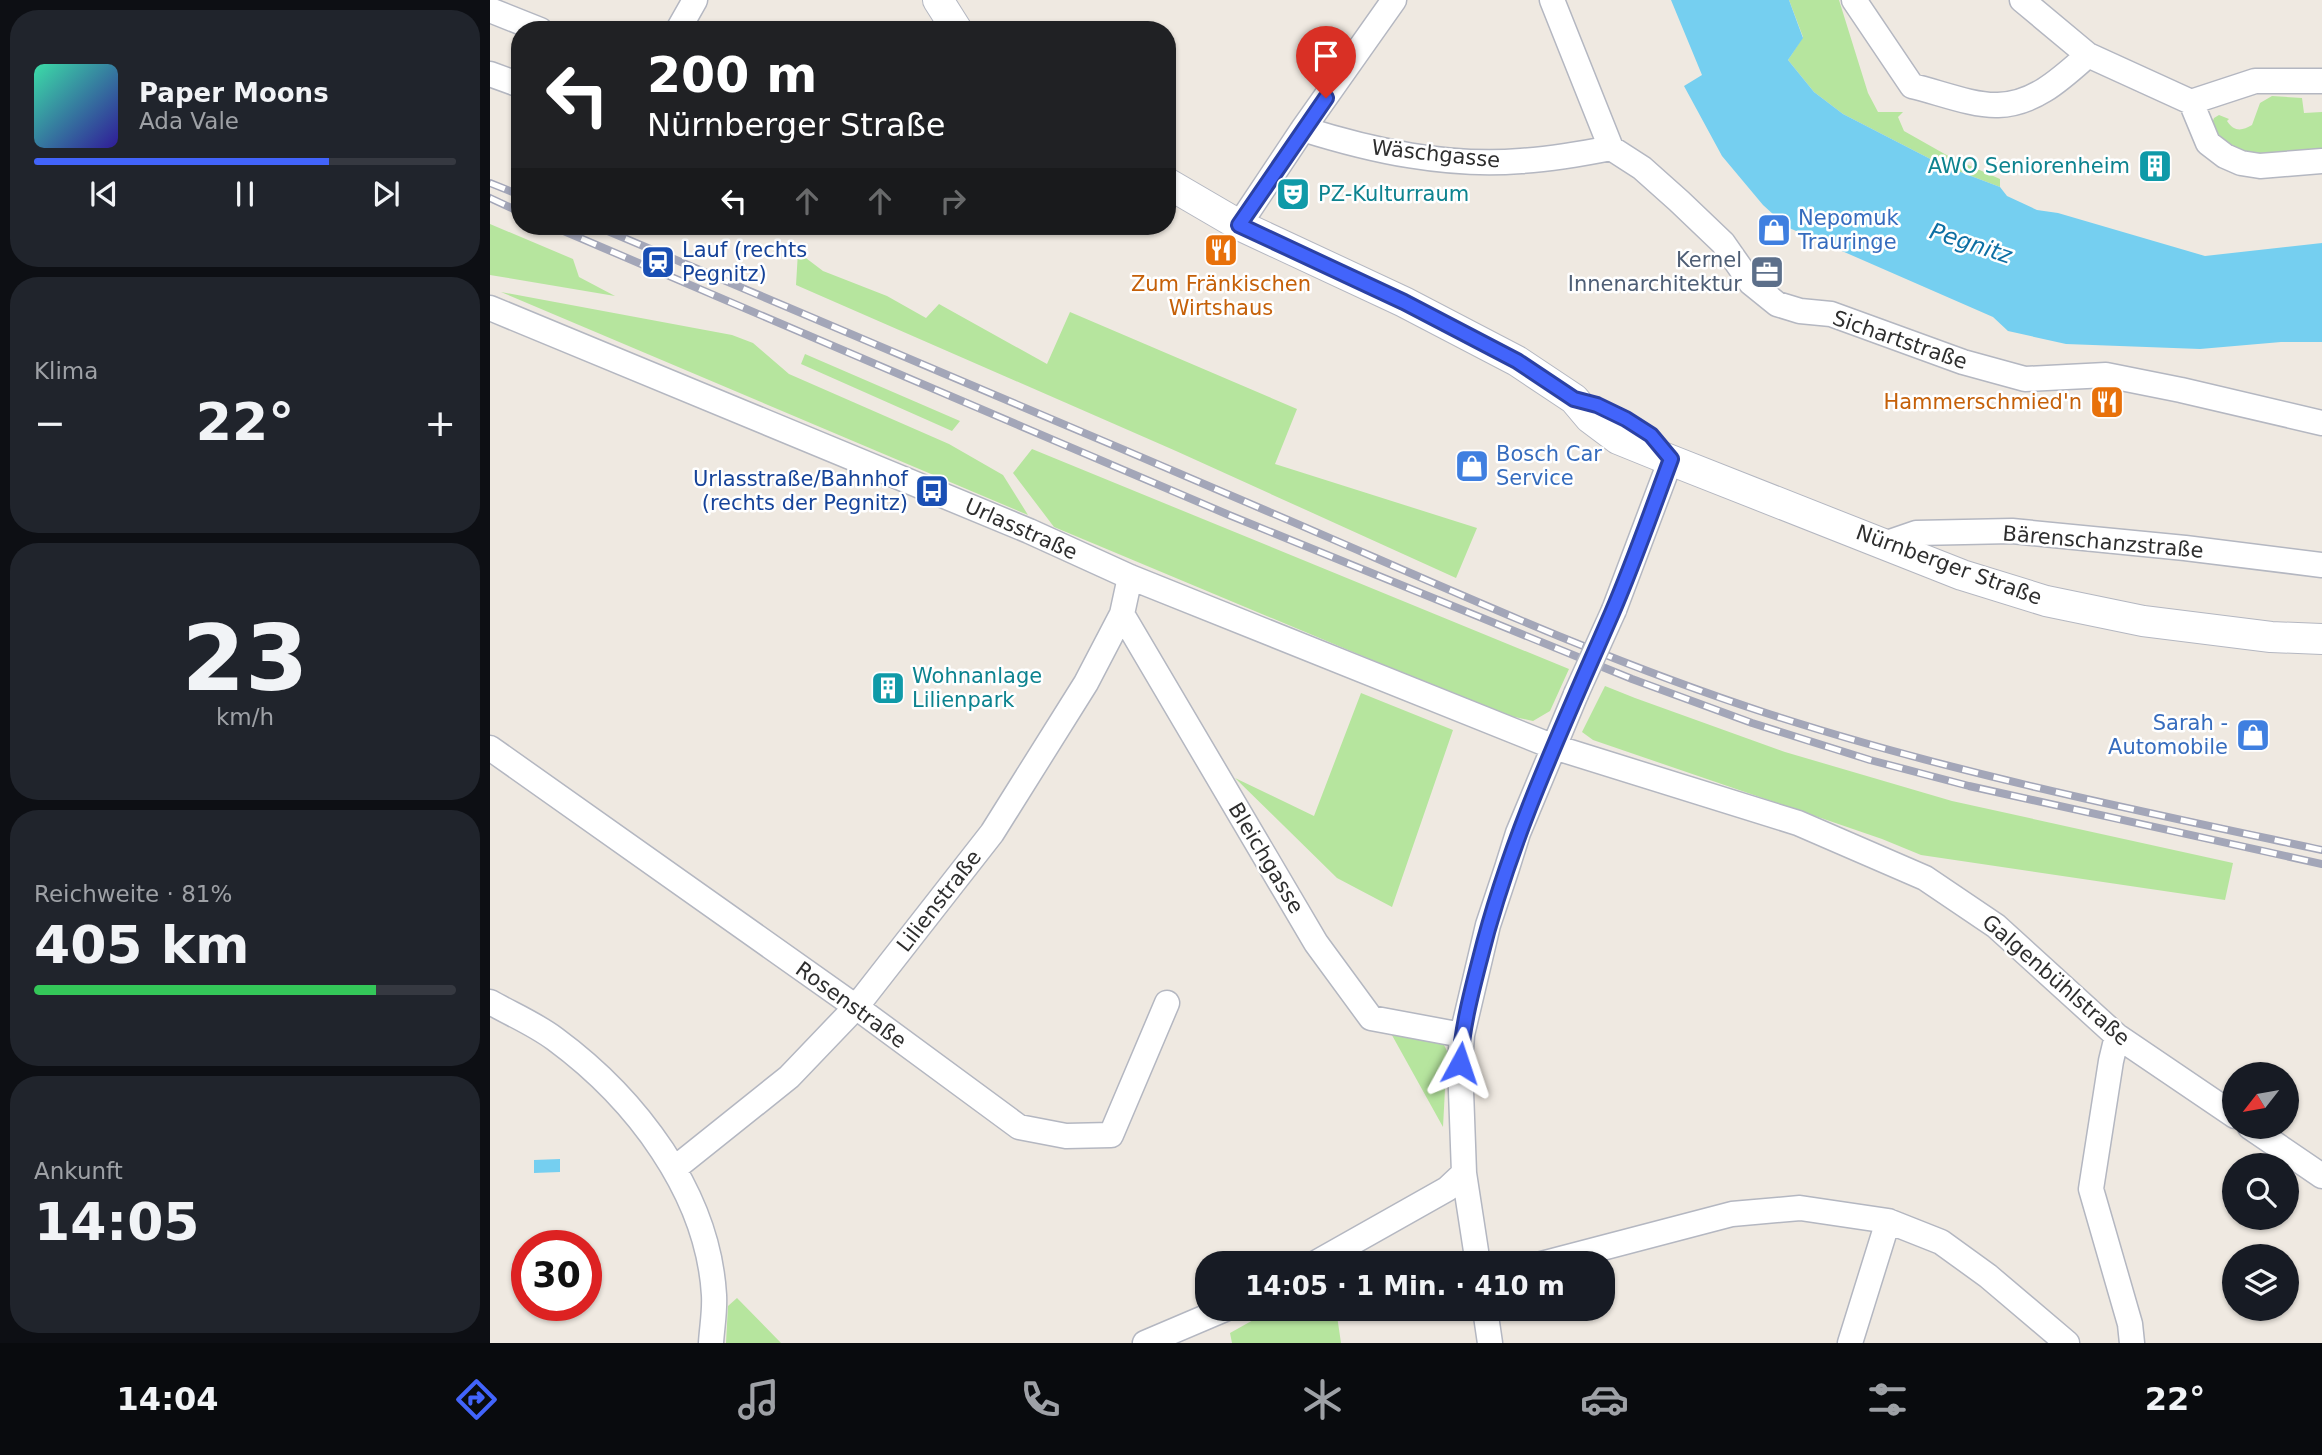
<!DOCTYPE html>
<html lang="de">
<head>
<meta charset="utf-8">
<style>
	:root { --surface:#171b24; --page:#20242c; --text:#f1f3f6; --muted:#9ea1a6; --line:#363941; --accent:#4264fb }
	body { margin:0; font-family:"DejaVu Sans",sans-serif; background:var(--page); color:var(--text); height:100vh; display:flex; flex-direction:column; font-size:26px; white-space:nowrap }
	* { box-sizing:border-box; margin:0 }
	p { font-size:23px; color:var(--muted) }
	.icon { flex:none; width:38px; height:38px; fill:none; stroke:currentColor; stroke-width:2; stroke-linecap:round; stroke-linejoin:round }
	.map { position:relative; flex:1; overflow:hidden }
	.drawer { display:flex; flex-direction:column; gap:10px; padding:10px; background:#0d0f14; width:490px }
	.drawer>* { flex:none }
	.banner { position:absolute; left:21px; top:21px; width:665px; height:214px; border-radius:28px; box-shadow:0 2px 5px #0004; background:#202124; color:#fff; overflow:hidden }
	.needle { width:46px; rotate:239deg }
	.buttons { position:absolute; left:1732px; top:1062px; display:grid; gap:14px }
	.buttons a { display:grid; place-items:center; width:77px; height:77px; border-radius:50%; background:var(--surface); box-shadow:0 2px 5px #0004; font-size:35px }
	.speed { position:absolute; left:21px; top:1230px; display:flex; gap:14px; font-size:35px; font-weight:700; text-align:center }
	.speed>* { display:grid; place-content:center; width:91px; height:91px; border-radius:50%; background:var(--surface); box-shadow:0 2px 5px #0004; line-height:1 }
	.speed .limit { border:10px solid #d22; background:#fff; color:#111 }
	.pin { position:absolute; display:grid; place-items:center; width:60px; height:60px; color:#fff; margin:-72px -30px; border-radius:50% 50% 50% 0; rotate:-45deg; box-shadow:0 0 7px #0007 }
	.pin .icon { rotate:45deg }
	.me { position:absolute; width:77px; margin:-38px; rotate:5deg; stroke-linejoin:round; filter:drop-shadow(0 0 5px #0008) }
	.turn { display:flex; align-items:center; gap:24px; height:147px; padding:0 21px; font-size:32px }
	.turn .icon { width:91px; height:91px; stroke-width:2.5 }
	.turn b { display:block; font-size:49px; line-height:60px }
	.lanes { display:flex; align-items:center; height:66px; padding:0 21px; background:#0003; justify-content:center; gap:35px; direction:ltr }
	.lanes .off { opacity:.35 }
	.big { font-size:52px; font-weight:700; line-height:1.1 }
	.drawer .card { flex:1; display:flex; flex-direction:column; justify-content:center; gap:10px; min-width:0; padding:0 24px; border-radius:28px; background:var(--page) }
	.drawer .dial { align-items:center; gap:0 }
	.dial b { font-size:91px; line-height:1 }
	.song { display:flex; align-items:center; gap:21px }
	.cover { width:84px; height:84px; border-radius:10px; background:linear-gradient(135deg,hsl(160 70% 55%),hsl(250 70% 35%)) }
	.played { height:7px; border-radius:4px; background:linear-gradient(90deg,var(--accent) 70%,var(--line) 70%) }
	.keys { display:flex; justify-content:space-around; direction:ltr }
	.heat { display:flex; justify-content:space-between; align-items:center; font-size:38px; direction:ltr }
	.charge { height:10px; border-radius:5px; background:linear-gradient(90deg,#34c759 81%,var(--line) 0) }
	.trip { position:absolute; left:705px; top:1251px; width:420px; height:70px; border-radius:28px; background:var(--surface); box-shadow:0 2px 5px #0004; font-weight:700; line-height:70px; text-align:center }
	.tabs { display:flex; height:112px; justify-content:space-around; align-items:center; background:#090b0e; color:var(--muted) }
	.tabs .icon { width:49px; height:49px }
	.tabs .current { color:var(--accent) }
	.tabs b { font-size:32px; color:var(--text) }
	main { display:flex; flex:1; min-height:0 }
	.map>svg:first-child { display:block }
</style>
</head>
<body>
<main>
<section class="drawer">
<div class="card">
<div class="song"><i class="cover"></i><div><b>Paper Moons</b><p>Ada Vale</p></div></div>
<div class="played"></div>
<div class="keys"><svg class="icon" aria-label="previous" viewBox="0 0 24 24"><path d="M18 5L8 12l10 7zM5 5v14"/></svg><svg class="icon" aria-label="pause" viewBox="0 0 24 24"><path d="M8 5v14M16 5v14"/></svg><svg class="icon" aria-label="next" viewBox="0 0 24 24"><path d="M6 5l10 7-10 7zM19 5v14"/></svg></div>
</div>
<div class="card"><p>Klima</p>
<div class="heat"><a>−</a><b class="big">22°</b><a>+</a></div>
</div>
<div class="card dial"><b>23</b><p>km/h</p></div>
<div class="card"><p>Reichweite · 81%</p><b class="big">405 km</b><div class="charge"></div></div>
<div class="card"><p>Ankunft</p><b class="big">14:05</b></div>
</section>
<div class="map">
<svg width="1832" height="1343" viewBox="0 0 1832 1343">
	<rect width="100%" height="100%" fill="#efe9e1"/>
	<path fill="#b6e59e" d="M1299 0H1349L1378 93 1388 112H1413L1408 117 1414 131 1460 157 1510 179V187L1452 165 1353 114 1324 92 1298 60 1313 37Z
		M1782 96 1812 98 1814 113 1832 112V154C1796 154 1739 165 1722 123L1724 118 1729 115 1739 119 1737 121C1744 132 1752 131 1762 125L1770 103Z
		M0 224 83 259 89 277 125 296 0 275Z
		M308 252 333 271 397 296 436 318 449 304 557 364 580 312 807 409 785 464 987 528 966 578 686 451 306 285Z
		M11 292 242 335 263 343 299 374 459 444 513 475 538 515Z
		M315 354 470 421 462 431 311 364Z
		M542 449 1079 669 1060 711 1043 721 1011 714 564 527 523 473Z
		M1115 686 1145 698 1295 752 1462 801 1743 863 1735 900 1431 855 1392 839 1103 740 1092 732Z
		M871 693 963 730 902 907 847 878 745 778 824 816Z
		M898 1028 953 1043 957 1051 953 1127Z
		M247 1298 291 1343H236L238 1306Z
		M783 1309H846L851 1343H742L740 1333Z"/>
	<path fill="#75cff0" d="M1181 0H1299L1313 38 1298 60 1324 92 1353 114 1452 165 1510 187 1517 196 1547 210 1568 213 1715 256 1832 243V342H1791L1710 349 1576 344 1518 331 1503 317 1297 227 1273 205 1232 156 1194 86 1212 75Z
		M70 1159V1172L44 1173V1160Z"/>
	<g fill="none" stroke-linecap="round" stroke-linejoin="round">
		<g stroke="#b4b7c1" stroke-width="27">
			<path id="minor" d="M1062 0 1121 148 1152 168 1189 201 1233 243 1261 283 1287 304 1310 311 1341 314 1473 362 1535 379 1616 375 1691 390 1832 423
				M1364 0 1422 86C1448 92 1483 106 1508 105 1545 104 1572 78 1598 55
				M1532 0 1598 55 1701 102 1765 81H1832
				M0 10 50 30
				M188 30 205 0
				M0 74 30 85
				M1701 102 1718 143 1735 156 1751 163 1770 166 1832 161
				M813 129C883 151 957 167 1031 161 1061 159 1091 154 1121 148
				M749 225 813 129 904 0
				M0 308 539 531 640 577 1064 747 1308 823 1435 878 1506 926 1627 1036 1745 1116
				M1394 544 1426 533 1522 531 1695 548 1832 565
				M1124 610 1181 459
				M632 614 826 943 881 1018 972 1035
				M0 748 366 1007 529 1127 576 1136 621 1135 677 1003
				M0 1002C21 1014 45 1024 65 1039 145 1098 218 1192 224 1295 225 1311 222 1327 221 1343
				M1627 1036 1621 1061 1601 1189 1640 1324 1642 1343
				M1760 1127 1832 1176
				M184 1169 299 1077 366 1007 502 833 596 683 632 614 640 577
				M824 1264 957 1189 974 1173
				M988 1264 974 1173 970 1063 972 1035 998 925 1017 868 1028 833 1086 694
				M1051 1264 1242 1214 1310 1208 1398 1221 1451 1242 1498 1276 1577 1343
				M995 1309 1000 1343
				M655 1343 735 1309
				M1360 1343 1398 1221"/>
		</g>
		<g stroke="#b4b7c1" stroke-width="32">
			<path id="tertiary" d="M448 0 467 30
				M677 183 749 225 914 302 1027 361 1084 399 1100 418 1128 439 1170 456 1472 575 1556 601 1653 621 1781 637 1832 639"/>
		</g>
		<use href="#minor" stroke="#fff" stroke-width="24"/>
		<use href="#tertiary" stroke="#fff" stroke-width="30"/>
		<g stroke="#a3a6b8" stroke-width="8">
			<path id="rail" d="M0 183 30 195
				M0 198 30 212
				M62 226 739 515 1142 679 1262 723 1380 760 1479 786 1832 864
				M106 226C327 320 549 413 770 508 937 579 1103 657 1276 713 1457 772 1645 810 1832 850"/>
		</g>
		<use href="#rail" stroke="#fff" stroke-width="5" stroke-dasharray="16" stroke-linecap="butt"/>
		<g stroke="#b4b7c1" stroke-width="27" stroke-linecap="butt">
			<path id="minor-bridge" d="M1086 694 1124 610"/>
		</g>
		<use href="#minor-bridge" stroke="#fff" stroke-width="24"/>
	</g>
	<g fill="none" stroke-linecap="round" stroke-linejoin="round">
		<g stroke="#2b41a3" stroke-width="18">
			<path id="route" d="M836 98 749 225 914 302 1027 361 1084 399 1107 405 1136 419 1161 435 1181 459C1162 510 1144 562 1122 613 1073 726 1020 838 990 959 981 994 972 1028 970 1063"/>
		</g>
		<use href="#route" stroke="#4264fb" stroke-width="12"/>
	</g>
	<defs>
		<g id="building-square" transform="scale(1.75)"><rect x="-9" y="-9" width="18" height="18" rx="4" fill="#0f9aa8" stroke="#fff"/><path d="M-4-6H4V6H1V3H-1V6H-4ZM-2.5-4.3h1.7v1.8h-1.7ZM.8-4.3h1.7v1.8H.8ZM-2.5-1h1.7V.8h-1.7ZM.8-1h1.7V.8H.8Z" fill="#fff"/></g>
		<g id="theatre-square" transform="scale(1.75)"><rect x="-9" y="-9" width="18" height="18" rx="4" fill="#0f9aa8" stroke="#fff"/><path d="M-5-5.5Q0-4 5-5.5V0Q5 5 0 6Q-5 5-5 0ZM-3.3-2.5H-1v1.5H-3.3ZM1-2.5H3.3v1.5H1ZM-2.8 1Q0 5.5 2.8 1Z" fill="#fff"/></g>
		<g id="shop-square" transform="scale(1.75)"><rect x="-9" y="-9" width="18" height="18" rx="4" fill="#3f7fe0" stroke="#fff"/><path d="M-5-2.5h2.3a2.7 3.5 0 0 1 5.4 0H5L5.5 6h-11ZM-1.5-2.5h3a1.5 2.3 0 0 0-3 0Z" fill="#fff"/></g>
		<g id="restaurant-square" transform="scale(1.75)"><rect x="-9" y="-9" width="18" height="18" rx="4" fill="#e8710a" stroke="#fff"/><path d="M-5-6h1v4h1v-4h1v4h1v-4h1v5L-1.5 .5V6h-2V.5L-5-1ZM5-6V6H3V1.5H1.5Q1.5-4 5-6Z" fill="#fff"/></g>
		<g id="station-square" transform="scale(1.75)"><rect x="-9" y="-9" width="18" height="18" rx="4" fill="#1a4fb4" stroke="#fff"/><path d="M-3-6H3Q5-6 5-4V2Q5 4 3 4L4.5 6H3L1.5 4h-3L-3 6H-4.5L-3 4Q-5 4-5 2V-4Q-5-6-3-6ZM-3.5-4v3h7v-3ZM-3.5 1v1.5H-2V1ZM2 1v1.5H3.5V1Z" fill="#fff"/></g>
		<g id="office-square" transform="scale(1.75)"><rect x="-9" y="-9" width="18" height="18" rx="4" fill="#5c6f8a" stroke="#fff"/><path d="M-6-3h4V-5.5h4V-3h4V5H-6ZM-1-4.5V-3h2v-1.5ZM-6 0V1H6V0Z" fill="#fff"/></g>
		<g id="bus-square" transform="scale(1.75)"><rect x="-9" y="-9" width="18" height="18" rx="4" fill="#1a4fb4" stroke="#fff"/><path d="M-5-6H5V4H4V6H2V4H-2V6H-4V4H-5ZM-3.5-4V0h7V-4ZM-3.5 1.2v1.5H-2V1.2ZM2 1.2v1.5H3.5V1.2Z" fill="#fff"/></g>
	</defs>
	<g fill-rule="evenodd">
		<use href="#building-square" x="1665" y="166"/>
		<use href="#theatre-square" x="803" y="194"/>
		<use href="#shop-square" x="1284" y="230"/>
		<use href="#restaurant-square" x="731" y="250"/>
		<use href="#station-square" x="168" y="262"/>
		<use href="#office-square" x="1277" y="272"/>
		<use href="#restaurant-square" x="1617" y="402"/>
		<use href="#shop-square" x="982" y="466"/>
		<use href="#bus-square" x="442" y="491"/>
		<use href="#building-square" x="398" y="688"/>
		<use href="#shop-square" x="1763" y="735"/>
	</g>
	<g text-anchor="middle" stroke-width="5" stroke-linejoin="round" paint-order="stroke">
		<g font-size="21" fill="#2e2e2e" stroke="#fff">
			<text transform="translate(946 154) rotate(6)" y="7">Wäschgasse</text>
			<text transform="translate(1410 340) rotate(19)" y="7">Sichartstraße</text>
			<text transform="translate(531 529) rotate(24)" y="7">Urlasstraße</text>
			<text transform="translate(1613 542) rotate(5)" y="7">Bärenschanzstraße</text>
			<text transform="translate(1459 565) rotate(20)" y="7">Nürnberger Straße</text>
			<text transform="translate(776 858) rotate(59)" y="7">Bleichgasse</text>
			<text transform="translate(449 901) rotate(-52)" y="7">Lilienstraße</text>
			<text transform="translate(1566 980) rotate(41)" y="7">Galgenbühlstraße</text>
			<text transform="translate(361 1005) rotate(36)" y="7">Rosenstraße</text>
		</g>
		<g font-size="21" fill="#0d838f" stroke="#fff" text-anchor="start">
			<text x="1640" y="173" text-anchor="end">AWO Seniorenheim</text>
			<text x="828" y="201">PZ-Kulturraum</text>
			<text x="422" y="683">Wohnanlage<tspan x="422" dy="24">Lilienpark</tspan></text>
		</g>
		<g font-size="21" fill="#366cbe" stroke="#fff" text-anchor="start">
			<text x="1308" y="225">Nepomuk<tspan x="1308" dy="24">Trauringe</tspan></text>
			<text x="1006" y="461">Bosch Car<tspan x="1006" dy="24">Service</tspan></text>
			<text x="1738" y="730" text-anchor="end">Sarah -<tspan x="1738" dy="24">Automobile</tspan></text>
		</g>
		<g font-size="21" fill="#164399" stroke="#fff" text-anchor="start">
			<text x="192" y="257">Lauf (rechts<tspan x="192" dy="24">Pegnitz)</tspan></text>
			<text x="418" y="486" text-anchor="end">Urlasstraße/Bahnhof<tspan x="418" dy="24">(rechts der Pegnitz)</tspan></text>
		</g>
		<g font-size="21" fill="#4e5e75" stroke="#fff" text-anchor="end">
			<text x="1252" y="267">Kernel<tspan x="1252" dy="24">Innenarchitektur</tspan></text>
		</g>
		<g font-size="21" fill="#c56008" stroke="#fff">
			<text x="731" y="291">Zum Fränkischen<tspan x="731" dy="24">Wirtshaus</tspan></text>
			<text x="1592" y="409" text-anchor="end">Hammerschmied'n</text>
		</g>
		<g font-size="23" font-style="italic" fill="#0d6fa3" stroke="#fff">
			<text transform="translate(1481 243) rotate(18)" y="8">Pegnitz</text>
		</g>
	</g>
</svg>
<div class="buttons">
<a><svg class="needle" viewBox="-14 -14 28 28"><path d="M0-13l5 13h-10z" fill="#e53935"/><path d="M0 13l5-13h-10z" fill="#9ea1a6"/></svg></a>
<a><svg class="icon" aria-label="search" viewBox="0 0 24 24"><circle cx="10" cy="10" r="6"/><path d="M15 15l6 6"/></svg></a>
<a><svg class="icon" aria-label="layers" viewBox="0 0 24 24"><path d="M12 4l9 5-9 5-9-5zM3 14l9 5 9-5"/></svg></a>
</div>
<div class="speed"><div class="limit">30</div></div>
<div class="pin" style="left:836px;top:98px;background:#d93025"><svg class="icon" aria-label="arrive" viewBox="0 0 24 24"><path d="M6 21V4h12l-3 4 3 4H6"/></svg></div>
<svg class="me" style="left:970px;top:1063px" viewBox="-20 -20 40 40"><path d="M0-17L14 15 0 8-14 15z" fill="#4264fb" stroke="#fff" stroke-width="4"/></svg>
<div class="trip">14:05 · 1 Min. · 410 m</div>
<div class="banner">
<div class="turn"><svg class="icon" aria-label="left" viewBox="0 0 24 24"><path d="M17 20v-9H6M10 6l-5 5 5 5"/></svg><div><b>200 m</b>Nürnberger Straße</div></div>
<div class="lanes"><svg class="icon" aria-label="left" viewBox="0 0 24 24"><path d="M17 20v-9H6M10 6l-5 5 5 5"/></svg><svg class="icon off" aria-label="ahead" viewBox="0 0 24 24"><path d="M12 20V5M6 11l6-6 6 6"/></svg><svg class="icon off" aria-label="ahead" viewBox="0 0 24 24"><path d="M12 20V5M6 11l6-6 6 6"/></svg><svg class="icon off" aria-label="right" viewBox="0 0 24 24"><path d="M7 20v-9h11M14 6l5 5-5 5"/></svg></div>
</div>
</div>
</main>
<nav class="tabs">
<b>14:04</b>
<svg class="icon current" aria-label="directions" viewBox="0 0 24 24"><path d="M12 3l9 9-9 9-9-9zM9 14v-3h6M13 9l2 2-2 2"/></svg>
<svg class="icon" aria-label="music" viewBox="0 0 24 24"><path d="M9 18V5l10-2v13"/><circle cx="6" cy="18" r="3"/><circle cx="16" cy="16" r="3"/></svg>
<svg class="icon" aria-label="phone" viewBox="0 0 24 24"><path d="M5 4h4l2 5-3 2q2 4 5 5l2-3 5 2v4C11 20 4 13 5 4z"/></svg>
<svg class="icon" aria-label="climate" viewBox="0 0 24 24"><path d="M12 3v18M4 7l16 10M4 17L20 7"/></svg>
<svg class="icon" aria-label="car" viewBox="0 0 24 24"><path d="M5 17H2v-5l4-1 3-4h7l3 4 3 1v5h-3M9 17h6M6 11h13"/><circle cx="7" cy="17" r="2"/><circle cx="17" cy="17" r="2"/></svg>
<svg class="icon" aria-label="filters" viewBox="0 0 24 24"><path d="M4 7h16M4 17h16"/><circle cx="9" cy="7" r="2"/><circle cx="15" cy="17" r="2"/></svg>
<b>22°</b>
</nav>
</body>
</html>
